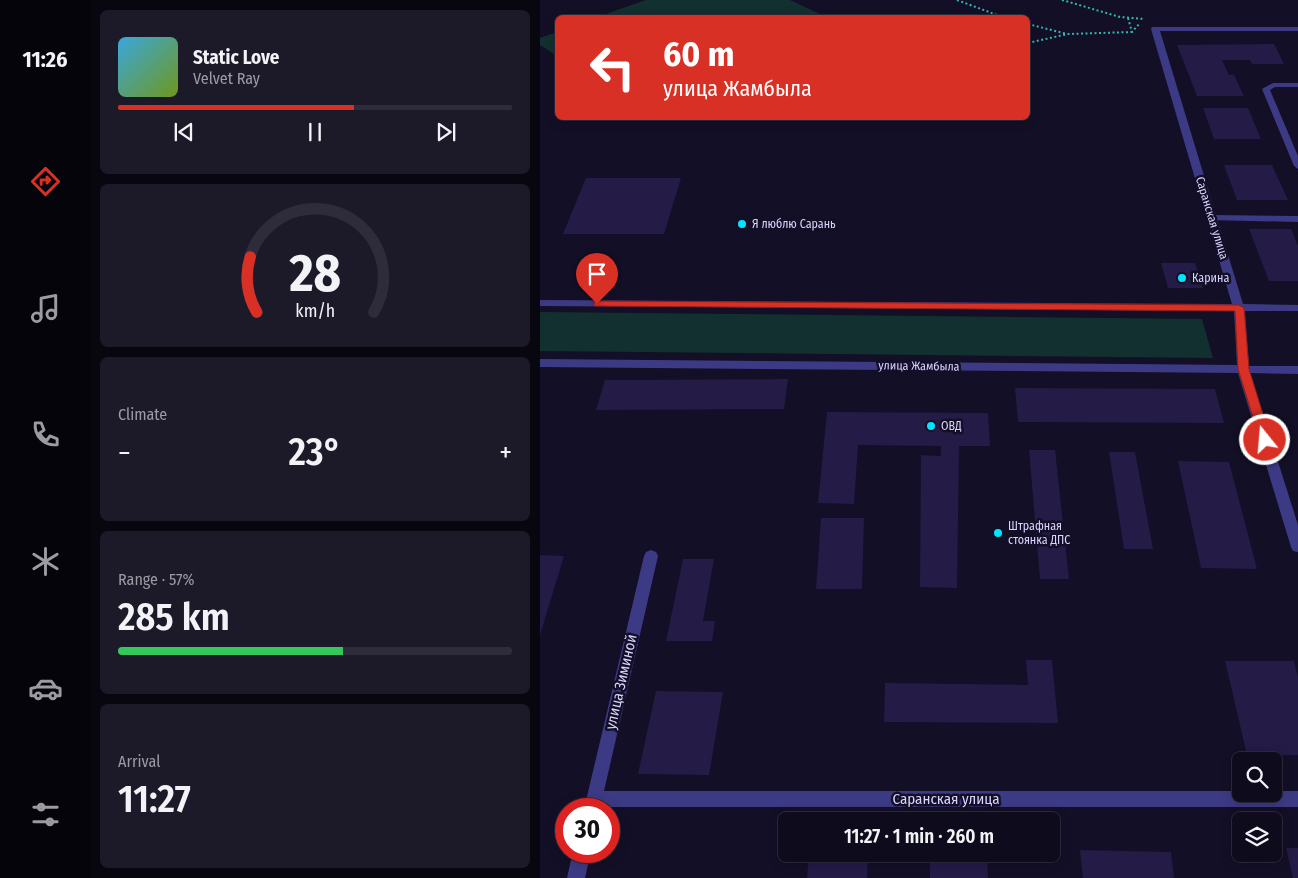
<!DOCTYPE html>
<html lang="en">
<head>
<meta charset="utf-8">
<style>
	:root { --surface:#0e0b1c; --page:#1c1929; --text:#f1f3f6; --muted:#9b9ba3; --line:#2e2b3b; --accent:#d93025 }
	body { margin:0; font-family:"Fira Sans Condensed",sans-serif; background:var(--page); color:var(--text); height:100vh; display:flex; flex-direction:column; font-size:19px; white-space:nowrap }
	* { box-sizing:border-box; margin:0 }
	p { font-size:16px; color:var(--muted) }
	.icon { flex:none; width:28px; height:28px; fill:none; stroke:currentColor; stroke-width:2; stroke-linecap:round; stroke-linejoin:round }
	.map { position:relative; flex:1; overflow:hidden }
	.sheet { display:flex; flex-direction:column; gap:10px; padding:10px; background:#08060f; width:450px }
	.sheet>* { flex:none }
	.top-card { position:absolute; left:15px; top:15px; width:475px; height:105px; border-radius:8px; box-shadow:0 2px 12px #0003,0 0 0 1px var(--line); background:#d93025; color:#fff; overflow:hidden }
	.fabs { position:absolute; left:692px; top:752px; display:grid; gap:10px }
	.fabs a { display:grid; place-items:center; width:50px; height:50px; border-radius:8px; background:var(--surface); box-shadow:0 2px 12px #0003,0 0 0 1px var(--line); font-size:25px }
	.speed { position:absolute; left:15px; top:798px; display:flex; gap:10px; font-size:25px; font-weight:700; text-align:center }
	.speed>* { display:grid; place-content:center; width:65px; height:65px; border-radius:50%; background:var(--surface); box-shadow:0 2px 12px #0003,0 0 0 1px var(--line); line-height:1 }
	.speed .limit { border:8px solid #d22; background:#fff; color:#111 }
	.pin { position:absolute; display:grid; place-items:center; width:42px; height:42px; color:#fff; margin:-51px -21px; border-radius:50% 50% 50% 0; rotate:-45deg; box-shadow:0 0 5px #0007 }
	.pin .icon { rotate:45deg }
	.me { position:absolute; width:55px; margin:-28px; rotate:343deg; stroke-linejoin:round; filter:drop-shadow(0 0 4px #0008) }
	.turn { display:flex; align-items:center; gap:18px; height:105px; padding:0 25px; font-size:22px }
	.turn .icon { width:65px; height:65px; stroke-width:2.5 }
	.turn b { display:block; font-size:35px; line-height:42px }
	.big { font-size:38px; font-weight:600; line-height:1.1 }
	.sheet .widget { flex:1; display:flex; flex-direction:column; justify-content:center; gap:8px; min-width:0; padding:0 18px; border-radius:8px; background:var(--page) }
	.sheet .dial { align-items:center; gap:0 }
	.dial svg { height:130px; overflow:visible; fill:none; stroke:var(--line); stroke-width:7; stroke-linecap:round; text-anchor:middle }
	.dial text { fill:var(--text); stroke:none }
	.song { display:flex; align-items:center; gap:15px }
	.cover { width:60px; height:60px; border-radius:8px; background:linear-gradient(135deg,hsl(200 70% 55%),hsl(80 70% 35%)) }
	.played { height:5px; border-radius:2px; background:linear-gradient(90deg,var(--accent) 60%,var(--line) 60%) }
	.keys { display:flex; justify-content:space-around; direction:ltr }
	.heat { display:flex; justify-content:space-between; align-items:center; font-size:28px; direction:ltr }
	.charge { height:8px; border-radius:4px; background:linear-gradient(90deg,#34c759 57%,var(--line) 0) }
	.trip { position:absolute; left:238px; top:812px; width:282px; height:50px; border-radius:8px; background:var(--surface); box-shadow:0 2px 12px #0003,0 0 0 1px var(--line); font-weight:600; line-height:50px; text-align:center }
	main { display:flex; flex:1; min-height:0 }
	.dock { display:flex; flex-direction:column; width:90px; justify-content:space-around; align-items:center; background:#06040b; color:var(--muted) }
	.dock .icon { width:35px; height:35px }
	.dock .active { color:var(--accent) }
	.dock b { font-size:22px; color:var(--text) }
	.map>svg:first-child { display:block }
</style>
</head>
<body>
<main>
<nav class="dock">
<b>11:26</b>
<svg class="icon active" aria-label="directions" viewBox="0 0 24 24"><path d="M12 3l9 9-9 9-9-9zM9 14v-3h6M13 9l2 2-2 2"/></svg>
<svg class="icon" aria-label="music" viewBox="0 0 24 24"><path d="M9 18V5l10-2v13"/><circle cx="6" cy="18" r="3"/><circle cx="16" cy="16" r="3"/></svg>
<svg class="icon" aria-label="phone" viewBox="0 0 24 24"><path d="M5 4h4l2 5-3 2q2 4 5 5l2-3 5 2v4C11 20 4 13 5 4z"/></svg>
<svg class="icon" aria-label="climate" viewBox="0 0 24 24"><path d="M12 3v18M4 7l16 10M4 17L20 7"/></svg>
<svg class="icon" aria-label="car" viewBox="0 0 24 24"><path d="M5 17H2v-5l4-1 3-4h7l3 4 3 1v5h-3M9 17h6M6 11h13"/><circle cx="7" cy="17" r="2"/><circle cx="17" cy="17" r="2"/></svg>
<svg class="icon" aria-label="filters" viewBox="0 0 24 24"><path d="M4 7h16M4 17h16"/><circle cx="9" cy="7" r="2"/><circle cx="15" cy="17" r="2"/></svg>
</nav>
<section class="sheet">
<div class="widget">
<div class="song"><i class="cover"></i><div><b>Static Love</b><p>Velvet Ray</p></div></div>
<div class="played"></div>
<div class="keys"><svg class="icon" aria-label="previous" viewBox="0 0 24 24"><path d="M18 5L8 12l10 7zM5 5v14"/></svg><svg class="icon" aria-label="pause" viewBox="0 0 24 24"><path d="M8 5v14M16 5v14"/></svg><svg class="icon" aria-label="next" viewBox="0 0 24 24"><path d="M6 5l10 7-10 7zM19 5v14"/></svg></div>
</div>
<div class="widget dial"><svg viewBox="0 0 100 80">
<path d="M14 69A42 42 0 1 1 86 69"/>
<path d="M14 69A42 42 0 0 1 10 35" stroke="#d93025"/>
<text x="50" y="56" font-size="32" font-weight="700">28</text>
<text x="50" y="72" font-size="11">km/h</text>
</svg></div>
<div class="widget"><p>Climate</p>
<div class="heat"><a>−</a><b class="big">23°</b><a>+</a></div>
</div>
<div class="widget"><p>Range · 57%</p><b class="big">285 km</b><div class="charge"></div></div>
<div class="widget"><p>Arrival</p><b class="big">11:27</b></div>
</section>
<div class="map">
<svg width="758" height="878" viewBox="0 0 758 878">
	<rect width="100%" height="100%" fill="#130f26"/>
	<path fill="#12302f" d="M106 0H250L282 15 276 18 57 17Z
		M17 32H18L17 56 0 45V38Z
		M0 312 662 319 673 358 0 351Z"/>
	<path fill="#241b47" d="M734 44 744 64H712L710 60H682L689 75H694L704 96H657L637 45Z
		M663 108H708L721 139H674Z
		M684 165H732L748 200H697Z
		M46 178H141L124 234H23Z
		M709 229H751L758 246V281H729Z
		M621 263H655L663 288H628Z
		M248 379 244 409 56 410 65 380Z
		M475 388 675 389 684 423 478 422Z
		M287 412 448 413 450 446H419L417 588 380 587 381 455 401 456V446L318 445 314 504 278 503Z
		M489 450H515L529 579H500Z
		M569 452H595L613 549H584Z
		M638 461 689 462 717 569 661 568Z
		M281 518H324L322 589H276Z
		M0 555 24 556 0 635Z
		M143 559H174L163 621H175L172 641H126Z
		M486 660H512L518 723 344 722 345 683 488 685Z
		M685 661H754L758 677V755H707Z
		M116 691 183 692 169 775 98 774Z
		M746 848H758V878H753Z
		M540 850 631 852 634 878H543Z
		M269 854H328L327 878H267Z
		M390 854H447L448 878H390Z"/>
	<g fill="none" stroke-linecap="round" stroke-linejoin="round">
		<path stroke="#2fb8b0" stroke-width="2" stroke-dasharray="2 2.5" stroke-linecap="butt" d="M417 0 465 18
			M522 0 580 17 605 19
			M588 18 592 32 600 23
			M488 24 527 34
			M488 43 528 34 592 32"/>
		<path fill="#3d3a85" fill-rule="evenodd" d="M733 83H758V87H735L730 90 758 156V169L754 166 722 89Z
			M672 215 758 216V222L669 220V216Z"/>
		<path fill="#3d3a85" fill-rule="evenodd" d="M612 27H758V31H620L703 304 758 305V311H705L709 366H758V374L710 373 758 525V552L753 551 751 547 698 373 0 367V359L697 365 694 311 0 306V300L692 304 611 29Z
			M111 550 116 552 118 556 64 791H701V794H734V791H758V807H61L60 809H44L104 556 106 552Z
			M33 851H51L45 878H27Z"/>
	</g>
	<path fill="#d93025" stroke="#8d1f18" d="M57 301 699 305 704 308 709 369 731 440 725 444 720 440 698 369 695 311 54 306V302Z"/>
	<g fill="#00e5ff" stroke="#130f26" stroke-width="2">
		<circle cx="202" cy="224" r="5"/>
		<circle cx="642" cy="278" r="5"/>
		<circle cx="391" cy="426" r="5"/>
		<circle cx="458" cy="533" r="5"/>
	</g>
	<g text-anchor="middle" stroke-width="5" stroke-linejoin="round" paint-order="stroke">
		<g font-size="12" fill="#d9d4ff" stroke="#130f26">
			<text transform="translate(672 218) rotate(73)" y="4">Саранская улица</text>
			<text transform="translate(379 366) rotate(1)" y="4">улица Жамбыла</text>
		</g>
		<g font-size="12" fill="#d9d4ff" stroke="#130f26" text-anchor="start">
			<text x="212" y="228">Я люблю Сарань</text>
			<text x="652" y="282">Карина</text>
			<text x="401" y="430">ОВД</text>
			<text x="468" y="530">Штрафная<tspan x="468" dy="14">стоянка ДПС</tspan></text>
		</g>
		<g font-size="15" fill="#d9d4ff" stroke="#130f26">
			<text transform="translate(81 682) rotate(-77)" y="5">улица Зиминой</text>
			<text x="406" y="804">Саранская улица</text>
		</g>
	</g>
</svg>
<div class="fabs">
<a><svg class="icon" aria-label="search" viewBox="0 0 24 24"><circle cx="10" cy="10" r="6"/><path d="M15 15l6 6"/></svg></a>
<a><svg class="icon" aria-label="layers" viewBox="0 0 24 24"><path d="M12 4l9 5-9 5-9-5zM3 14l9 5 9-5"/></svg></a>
</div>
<div class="speed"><div class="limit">30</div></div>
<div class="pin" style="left:57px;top:304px;background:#d93025"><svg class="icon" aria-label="arrive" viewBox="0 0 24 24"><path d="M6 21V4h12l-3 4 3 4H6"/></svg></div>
<svg class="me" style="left:725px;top:440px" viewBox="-20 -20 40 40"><circle r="17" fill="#d93025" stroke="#fff" stroke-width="3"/><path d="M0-11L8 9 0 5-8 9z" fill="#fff"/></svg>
<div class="trip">11:27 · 1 min · 260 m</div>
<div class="top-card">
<div class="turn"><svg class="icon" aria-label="left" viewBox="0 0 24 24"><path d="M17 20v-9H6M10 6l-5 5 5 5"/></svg><div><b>60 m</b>улица Жамбыла</div></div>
</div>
</div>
</main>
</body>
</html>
